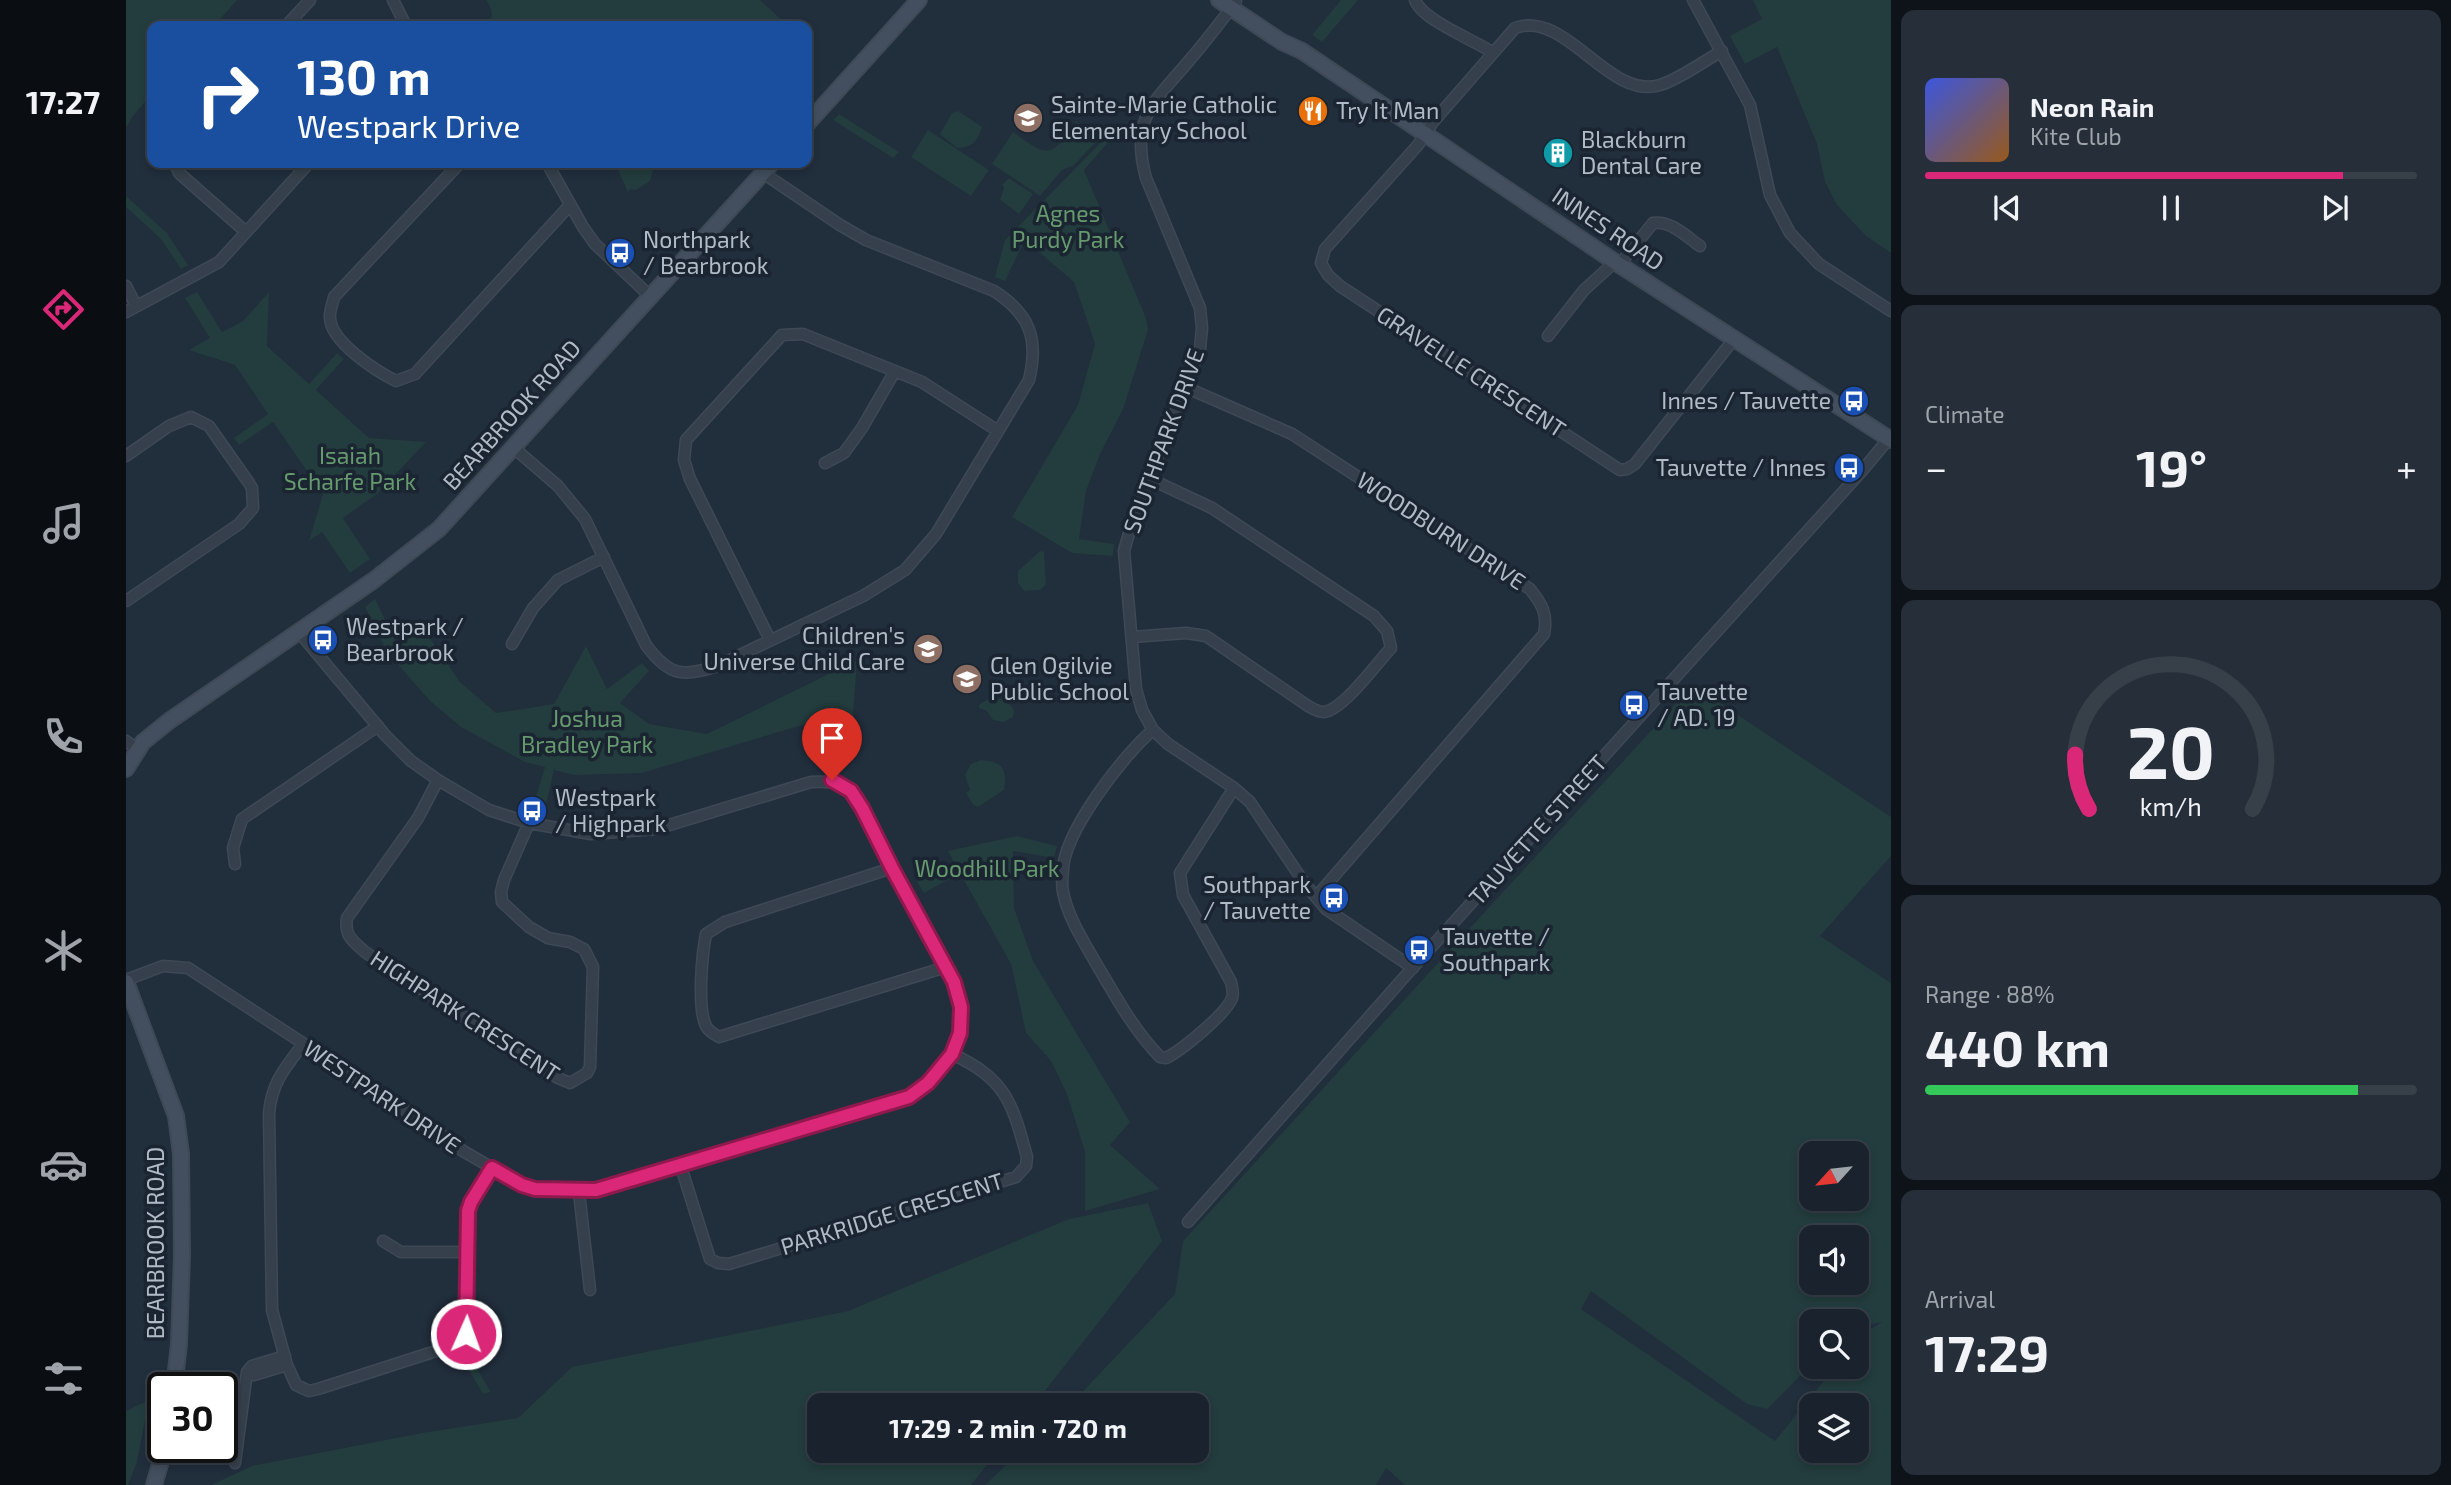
<!DOCTYPE html>
<html lang="en">
<head>
<meta charset="utf-8">
<style>
	:root { --surface:#19222d; --page:#262f39; --text:#f1f3f6; --muted:#9fa4aa; --line:#373f49; --accent:#db2777 }
	body { margin:0; font-family:"Exo 2",sans-serif; background:var(--page); color:var(--text); height:100vh; display:flex; flex-direction:column; font-size:26px; white-space:nowrap }
	* { box-sizing:border-box; margin:0 }
	p { font-size:23px; color:var(--muted) }
	.icon { flex:none; width:38px; height:38px; fill:none; stroke:currentColor; stroke-width:2; stroke-linecap:round; stroke-linejoin:round }
	.map { position:relative; flex:1; overflow:hidden }
	.details { display:flex; flex-direction:column; gap:10px; padding:10px; background:#0e1319; width:560px }
	.details>* { flex:none }
	.banner { position:absolute; left:21px; top:21px; width:665px; height:147px; border-radius:14px; box-shadow:0 4px 10px #0003,0 0 0 2px var(--line); background:#1a4fa0; color:#fff; overflow:hidden }
	.needle { width:46px; rotate:243deg }
	.fabs { position:absolute; left:1673px; top:1141px; display:grid; gap:14px }
	.fabs a { display:grid; place-items:center; width:70px; height:70px; border-radius:14px; background:var(--surface); box-shadow:0 4px 10px #0003,0 0 0 2px var(--line); font-size:35px }
	.speed { position:absolute; left:21px; top:1372px; display:flex; gap:14px; font-size:35px; font-weight:700; text-align:center }
	.speed>* { display:grid; place-content:center; width:91px; height:91px; border-radius:50%; background:var(--surface); box-shadow:0 4px 10px #0003,0 0 0 2px var(--line); line-height:1 }
	.speed .limit { border:4px solid #111; border-radius:10px; background:#fff; color:#111 }
	.pin { position:absolute; display:grid; place-items:center; width:60px; height:60px; color:#fff; margin:-72px -30px; border-radius:50% 50% 50% 0; rotate:-45deg; box-shadow:0 0 7px #0007 }
	.pin .icon { rotate:45deg }
	.me { position:absolute; width:77px; margin:-38px; rotate:2deg; stroke-linejoin:round; filter:drop-shadow(0 0 5px #0008) }
	.turn { display:flex; align-items:center; gap:24px; height:147px; padding:0 35px; font-size:32px }
	.turn .icon { width:91px; height:91px; stroke-width:2.5 }
	.turn b { display:block; font-size:49px; line-height:60px }
	.big { font-size:52px; font-weight:700; line-height:1.1 }
	.details .card { flex:1; display:flex; flex-direction:column; justify-content:center; gap:10px; min-width:0; padding:0 24px; border-radius:14px; background:var(--page) }
	.details .dial { align-items:center; gap:0 }
	.dial svg { height:182px; overflow:visible; fill:none; stroke:var(--line); stroke-width:7; stroke-linecap:round; text-anchor:middle }
	.dial text { fill:var(--text); stroke:none }
	.song { display:flex; align-items:center; gap:21px }
	.cover { width:84px; height:84px; border-radius:10px; background:linear-gradient(135deg,hsl(230 70% 55%),hsl(30 70% 35%)) }
	.played { height:7px; border-radius:4px; background:linear-gradient(90deg,var(--accent) 85%,var(--line) 85%) }
	.keys { display:flex; justify-content:space-around; direction:ltr }
	.heat { display:flex; justify-content:space-between; align-items:center; font-size:38px; direction:ltr }
	.charge { height:10px; border-radius:5px; background:linear-gradient(90deg,#34c759 88%,var(--line) 0) }
	.trip { position:absolute; left:681px; top:1393px; width:402px; height:70px; border-radius:14px; background:var(--surface); box-shadow:0 4px 10px #0003,0 0 0 2px var(--line); font-weight:700; line-height:70px; text-align:center }
	main { display:flex; flex:1; min-height:0 }
	.menu { display:flex; flex-direction:column; width:126px; justify-content:space-around; align-items:center; background:#0a0e12; color:var(--muted) }
	.menu .icon { width:49px; height:49px }
	.menu .selected { color:var(--accent) }
	.menu b { font-size:32px; color:var(--text) }
	.map>svg:first-child { display:block }
</style>
</head>
<body>
<main>
<nav class="menu">
<b>17:27</b>
<svg class="icon selected" aria-label="directions" viewBox="0 0 24 24"><path d="M12 3l9 9-9 9-9-9zM9 14v-3h6M13 9l2 2-2 2"/></svg>
<svg class="icon" aria-label="music" viewBox="0 0 24 24"><path d="M9 18V5l10-2v13"/><circle cx="6" cy="18" r="3"/><circle cx="16" cy="16" r="3"/></svg>
<svg class="icon" aria-label="phone" viewBox="0 0 24 24"><path d="M5 4h4l2 5-3 2q2 4 5 5l2-3 5 2v4C11 20 4 13 5 4z"/></svg>
<svg class="icon" aria-label="climate" viewBox="0 0 24 24"><path d="M12 3v18M4 7l16 10M4 17L20 7"/></svg>
<svg class="icon" aria-label="car" viewBox="0 0 24 24"><path d="M5 17H2v-5l4-1 3-4h7l3 4 3 1v5h-3M9 17h6M6 11h13"/><circle cx="7" cy="17" r="2"/><circle cx="17" cy="17" r="2"/></svg>
<svg class="icon" aria-label="filters" viewBox="0 0 24 24"><path d="M4 7h16M4 17h16"/><circle cx="9" cy="7" r="2"/><circle cx="15" cy="17" r="2"/></svg>
</nav>
<div class="map">
<svg width="1765" height="1485" viewBox="0 0 1765 1485">
	<rect width="100%" height="100%" fill="#212e3c"/>
	<path fill="#233c3d" fill-rule="evenodd" d="M0 0H111L88 26H26V94L7 116 0 128Z
		M360 0H634L657 21 652 26H351C368 22 369 13 360 0Z
		M1215 0H1232L1196 42 1186 35Z
		M1627 0H1765V253L1740 236 1711 205 1699 182 1691 144 1651 47 1619 64 1604 36 1636 19Z
		M832 111 856 127C851 142 847 147 831 148L814 134 826 113Z
		M713 114 773 152 767 158 707 120Z
		M950 121 974 138 948 165 936 170 914 196 866 164 887 132C925 159 924 158 950 121Z
		M1001 123 998 140 985 139 958 170 1020 318 1022 330 997 409 974 454 960 491 953 539 988 544 987 556 946 553 886 517 952 405 969 344 948 282 899 240 879 281 869 277 879 240 991 126Z
		M802 130 863 170 845 196 785 157Z
		M489 163H528L524 167 527 170 524 181 510 190 504 189 502 192Z
		M883 178 907 194 893 214 874 200 878 188 876 185Z
		M0 196 41 233 62 265 55 269 35 239 0 207Z
		M71 292 96 332 117 321 143 292 141 346 183 384 211 353 218 359 190 390 243 438 300 442 251 494 217 518 244 559 224 573 196 532 183 541 197 494 147 422 113 445 108 438 142 414 109 365 63 350 84 338 59 298Z
		M918 551 920 584 914 590 898 591 892 583V571L913 552Z
		M249 599 271 644 297 628 334 682 370 713 428 704 460 646 481 689 516 663 523 671 494 703 523 724 581 734 731 660 726 730 693 720 516 773 448 775 428 770 418 813 406 810 419 767 399 762 335 727 304 701 261 652 239 607Z
		M1567 685 1765 817V856L1694 936 1765 983V1485H1279L1260 1468 1250 1485H859L895 1451H1071V1405H944L1049 1294 1057 1241ZM1685 1153H1731V1199H1685ZM1685 1237H1731V1283H1685ZM1465 1291 1621 1404 1641 1409 1685 1365V1321H1731V1327L1756 1322C1731 1337 1731 1337 1731 1367H1709L1649 1441 1455 1309ZM1685 1405H1731V1451H1685Z
		M866 697 881 701 888 710 887 717 878 722 867 720 861 711 853 708V705Z
		M855 760C876 761 882 769 878 790L852 807 847 805 840 793 844 790 839 775 845 764Z
		M891 836 931 846 928 858 887 851 888 908 907 961 1004 1122 984 1145 1034 1189 959 1211V1152L941 1094 925 1061 900 1033 885 964 834 873 798 893 791 882 828 862 822 851Z
		M1022 1203 1036 1241 908 1405H693V1451H872L845 1485H85L126 1466 296 1433 392 1418 446 1367 722 1311 943 1219Z
		M342 1354 365 1392 357 1394 335 1357Z
		M23 1400 11 1462 2 1485H0V1411Z"/>
	<g fill="none" stroke-linecap="round" stroke-linejoin="round">
		<g stroke="#3e4955" stroke-width="13">
			<path id="street" d="M267 0 280 26
				M1289 0C1296 20 1348 40 1366 52
				M1567 0 1624 105 1644 195 1664 233 1693 264 1765 311
				M1110 1C1095 22 1079 42 1062 62 1027 103 1004 119 1020 178L1074 308 1076 328 1074 349 1007 519 998 551 1010 689 1016 710 1027 730 1042 744 1108 788 1124 802 1179 884 1200 909 1287 968
				M160 26 184 0
				M1596 51C1578 61 1552 80 1534 85 1483 101 1440 9 1389 28L1307 122 1292 145 1199 249 1195 263 1202 275 1214 286 1494 470 1501 469 1509 464 1608 339
				M49 163 53 173 120 232
				M334 163 208 297C207 303 203 312 204 318 205 342 250 371 270 381L289 374 444 205
				M421 163 457 227 469 244 524 296
				M1493 265 1527 223C1544 220 1560 236 1574 246
				M0 286 10 306
				M0 312 93 262 183 163
				M1422 336 1458 290 1489 262
				M1059 387 1166 434 1404 589C1416 604 1422 614 1418 634L1190 897
				M388 448 432 486 459 519 520 645C542 675 556 678 591 666L737 596 779 570 810 534 903 380C913 339 904 314 868 291L740 240 714 225 637 173
				M0 456 43 426 65 417 83 426 123 483 126 488 127 508 113 524 0 601
				M699 463 718 453 736 428 769 371
				M1006 637 1060 633 1080 636 1182 706C1187 709 1193 712 1198 712 1217 710 1251 663 1265 648L1261 631 1248 616 1086 508 1024 479
				M644 640 564 479 558 460 560 440 656 335 677 334 796 382 872 431
				M386 644 407 608 432 580 478 557
				M1027 730C998 754 937 833 937 871 936 878 936 886 937 892 942 918 958 942 971 965 990 997 1007 1029 1034 1057L1040 1058C1056 1050 1100 1014 1106 998 1108 993 1106 987 1105 982L1057 895 1054 873 1108 788
				M0 741 11 749
				M312 780 292 818 221 918C218 936 227 941 239 952L432 1078 444 1083 461 1073 464 1067 467 967 458 949 444 942 422 938 403 927 376 902 375 892 378 880 403 823
				M109 864 107 848 116 819 252 726
				M766 868 599 922 580 934C576 954 571 1008 580 1026 582 1031 588 1034 593 1037L820 967
				M0 980 37 966 62 968 305 1127 337 1151 396 1185 409 1189 470 1190 783 1097C828 1063 843 1038 828 982L736 808C721 785 713 780 685 782L530 829 465 834 403 823 363 810 312 780 285 761 259 735 173 632
				M177 1044C159 1068 146 1082 143 1113L146 1310 161 1365 170 1385 183 1391 192 1389 335 1343 340 1334 342 1211 345 1202 366 1169
				M555 1167 584 1259 592 1263 603 1264 890 1177 900 1166 901 1157C886 1102 880 1079 826 1054
				M453 1192 464 1290
				M1062 1222 1281 974 1735 472 1765 436
				M257 1241 275 1252H342
				M159 1356 126 1366 121 1372 128 1375 161 1365
				M109 1463 121 1372"/>
		</g>
		<g stroke="#3e4955" stroke-width="18">
			<path id="secondary" d="M1093 0 1156 42 1176 51 1489 262 1765 440
				M681 124 793 0
				M0 769 17 742 43 721 248 580 313 529 646 163
				M0 982 50 1116 55 1154 56 1255 53 1344 48 1388
				M28 1485 39 1447"/>
		</g>
		<use href="#street" stroke="#35404c" stroke-width="10"/>
		<use href="#secondary" stroke="#434f5f" stroke-width="14"/>
	</g>
	<g fill="none" stroke-linecap="round" stroke-linejoin="round">
		<g stroke="#8e194d" stroke-width="18">
			<path id="route" d="M340 1334 342 1211 345 1202 366 1168 396 1185 409 1189 470 1190 783 1097 802 1083 826 1054 834 1033 835 1007 828 982 766 868 736 808 725 791 706 780"/>
		</g>
		<use href="#route" stroke="#db2777" stroke-width="12"/>
	</g>
	<defs>
		<g id="restaurant-disc" transform="scale(1.575)"><circle r="9.5" fill="#e8710a" stroke="#1a2531"/><path d="M-5-6h1v4h1v-4h1v4h1v-4h1v5L-1.5 .5V6h-2V.5L-5-1ZM5-6V6H3V1.5H1.5Q1.5-4 5-6Z" fill="#fff"/></g>
		<g id="school-disc" transform="scale(1.575)"><circle r="9.5" fill="#8d6e63" stroke="#1a2531"/><path d="M0-5L7-2L0 1L-7-2ZM-4 1L0 2.5L4 1V4Q0 6-4 4Z" fill="#fff"/></g>
		<g id="building-disc" transform="scale(1.575)"><circle r="9.5" fill="#0f9aa8" stroke="#1a2531"/><path d="M-4-6H4V6H1V3H-1V6H-4ZM-2.5-4.3h1.7v1.8h-1.7ZM.8-4.3h1.7v1.8H.8ZM-2.5-1h1.7V.8h-1.7ZM.8-1h1.7V.8H.8Z" fill="#fff"/></g>
		<g id="bus-disc" transform="scale(1.575)"><circle r="9.5" fill="#1a4fb4" stroke="#1a2531"/><path d="M-5-6H5V4H4V6H2V4H-2V6H-4V4H-5ZM-3.5-4V0h7V-4ZM-3.5 1.2v1.5H-2V1.2ZM2 1.2v1.5H3.5V1.2Z" fill="#fff"/></g>
	</defs>
	<g fill-rule="evenodd">
		<use href="#restaurant-disc" x="1187" y="111"/>
		<use href="#school-disc" x="902" y="118"/>
		<use href="#building-disc" x="1432" y="153"/>
		<use href="#bus-disc" x="494" y="253"/>
		<use href="#bus-disc" x="1728" y="401"/>
		<use href="#bus-disc" x="1723" y="468"/>
		<use href="#bus-disc" x="197" y="640"/>
		<use href="#school-disc" x="802" y="649"/>
		<use href="#school-disc" x="841" y="679"/>
		<use href="#bus-disc" x="1508" y="705"/>
		<use href="#bus-disc" x="406" y="811"/>
		<use href="#bus-disc" x="1208" y="898"/>
		<use href="#bus-disc" x="1293" y="950"/>
	</g>
	<g text-anchor="middle" stroke-width="7" stroke-linejoin="round" paint-order="stroke">
		<g font-size="23" fill="#b0bbc8" stroke="#1a2531" text-anchor="start">
			<text x="925" y="113">Sainte-Marie Catholic<tspan x="925" dy="26">Elementary School</tspan></text>
			<text x="1210" y="119">Try It Man</text>
			<text x="1455" y="148">Blackburn<tspan x="1455" dy="26">Dental Care</tspan></text>
			<text x="517" y="248">Northpark<tspan x="517" dy="26">/ Bearbrook</tspan></text>
			<text x="1705" y="409" text-anchor="end">Innes / Tauvette</text>
			<text x="1700" y="476" text-anchor="end">Tauvette / Innes</text>
			<text x="220" y="635">Westpark /<tspan x="220" dy="26">Bearbrook</tspan></text>
			<text x="779" y="644" text-anchor="end">Children's<tspan x="779" dy="26">Universe Child Care</tspan></text>
			<text x="864" y="674">Glen Ogilvie<tspan x="864" dy="26">Public School</tspan></text>
			<text x="1531" y="700">Tauvette<tspan x="1531" dy="26">/ AD. 19</tspan></text>
			<text x="429" y="806">Westpark<tspan x="429" dy="26">/ Highpark</tspan></text>
			<text x="1185" y="893" text-anchor="end">Southpark<tspan x="1185" dy="26">/ Tauvette</tspan></text>
			<text x="1316" y="945">Tauvette /<tspan x="1316" dy="26">Southpark</tspan></text>
		</g>
		<g font-size="23" fill="#669a6e" stroke="#1a2531">
			<text x="942" y="222">Agnes<tspan x="942" dy="26">Purdy Park</tspan></text>
			<text x="224" y="464">Isaiah<tspan x="224" dy="26">Scharfe Park</tspan></text>
			<text x="461" y="727">Joshua<tspan x="461" dy="26">Bradley Park</tspan></text>
			<text x="861" y="877">Woodhill Park</text>
		</g>
		<g font-size="23" fill="#b0bbc8" stroke="#1a2531">
			<text transform="translate(1482 229) rotate(34)" y="8">INNES ROAD</text>
			<text transform="translate(1345 372) rotate(33)" y="8">GRAVELLE CRESCENT</text>
			<text transform="translate(386 415) rotate(-48)" y="8">BEARBROOK ROAD</text>
			<text transform="translate(1038 441) rotate(-70)" y="8">SOUTHPARK DRIVE</text>
			<text transform="translate(1315 531) rotate(33)" y="8">WOODBURN DRIVE</text>
			<text transform="translate(1412 830) rotate(-48)" y="8">TAUVETTE STREET</text>
			<text transform="translate(339 1016) rotate(33)" y="8">HIGHPARK CRESCENT</text>
			<text transform="translate(256 1097) rotate(34)" y="8">WESTPARK DRIVE</text>
			<text transform="translate(766 1214) rotate(-17)" y="8">PARKRIDGE CRESCENT</text>
			<text transform="translate(30 1243) rotate(-90)" y="8">BEARBROOK ROAD</text>
		</g>
	</g>
</svg>
<div class="fabs">
<a><svg class="needle" viewBox="-14 -14 28 28"><path d="M0-13l5 13h-10z" fill="#e53935"/><path d="M0 13l5-13h-10z" fill="#9fa4aa"/></svg></a>
<a><svg class="icon" aria-label="sound" viewBox="0 0 24 24"><path d="M4 9h4l5-4v14l-5-4H4zM17 9q2 3 0 6"/></svg></a>
<a><svg class="icon" aria-label="search" viewBox="0 0 24 24"><circle cx="10" cy="10" r="6"/><path d="M15 15l6 6"/></svg></a>
<a><svg class="icon" aria-label="layers" viewBox="0 0 24 24"><path d="M12 4l9 5-9 5-9-5zM3 14l9 5 9-5"/></svg></a>
</div>
<div class="speed"><div class="limit">30</div></div>
<div class="pin" style="left:706px;top:780px;background:#d93025"><svg class="icon" aria-label="arrive" viewBox="0 0 24 24"><path d="M6 21V4h12l-3 4 3 4H6"/></svg></div>
<svg class="me" style="left:340px;top:1334px" viewBox="-20 -20 40 40"><circle r="17" fill="#db2777" stroke="#fff" stroke-width="3"/><path d="M0-11L8 9 0 5-8 9z" fill="#fff"/></svg>
<div class="trip">17:29 · 2 min · 720 m</div>
<div class="banner">
<div class="turn"><svg class="icon" aria-label="right" viewBox="0 0 24 24"><path d="M7 20v-9h11M14 6l5 5-5 5"/></svg><div><b>130 m</b>Westpark Drive</div></div>
</div>
</div>
<section class="details">
<div class="card">
<div class="song"><i class="cover"></i><div><b>Neon Rain</b><p>Kite Club</p></div></div>
<div class="played"></div>
<div class="keys"><svg class="icon" aria-label="previous" viewBox="0 0 24 24"><path d="M18 5L8 12l10 7zM5 5v14"/></svg><svg class="icon" aria-label="pause" viewBox="0 0 24 24"><path d="M8 5v14M16 5v14"/></svg><svg class="icon" aria-label="next" viewBox="0 0 24 24"><path d="M6 5l10 7-10 7zM19 5v14"/></svg></div>
</div>
<div class="card"><p>Climate</p>
<div class="heat"><a>−</a><b class="big">19°</b><a>+</a></div>
</div>
<div class="card dial"><svg viewBox="0 0 100 80">
<path d="M14 69A42 42 0 1 1 86 69"/>
<path d="M14 69A42 42 0 0 1 8 45" stroke="#db2777"/>
<text x="50" y="56" font-size="32" font-weight="700">20</text>
<text x="50" y="72" font-size="11">km/h</text>
</svg></div>
<div class="card"><p>Range · 88%</p><b class="big">440 km</b><div class="charge"></div></div>
<div class="card"><p>Arrival</p><b class="big">17:29</b></div>
</section>
</main>
</body>
</html>
